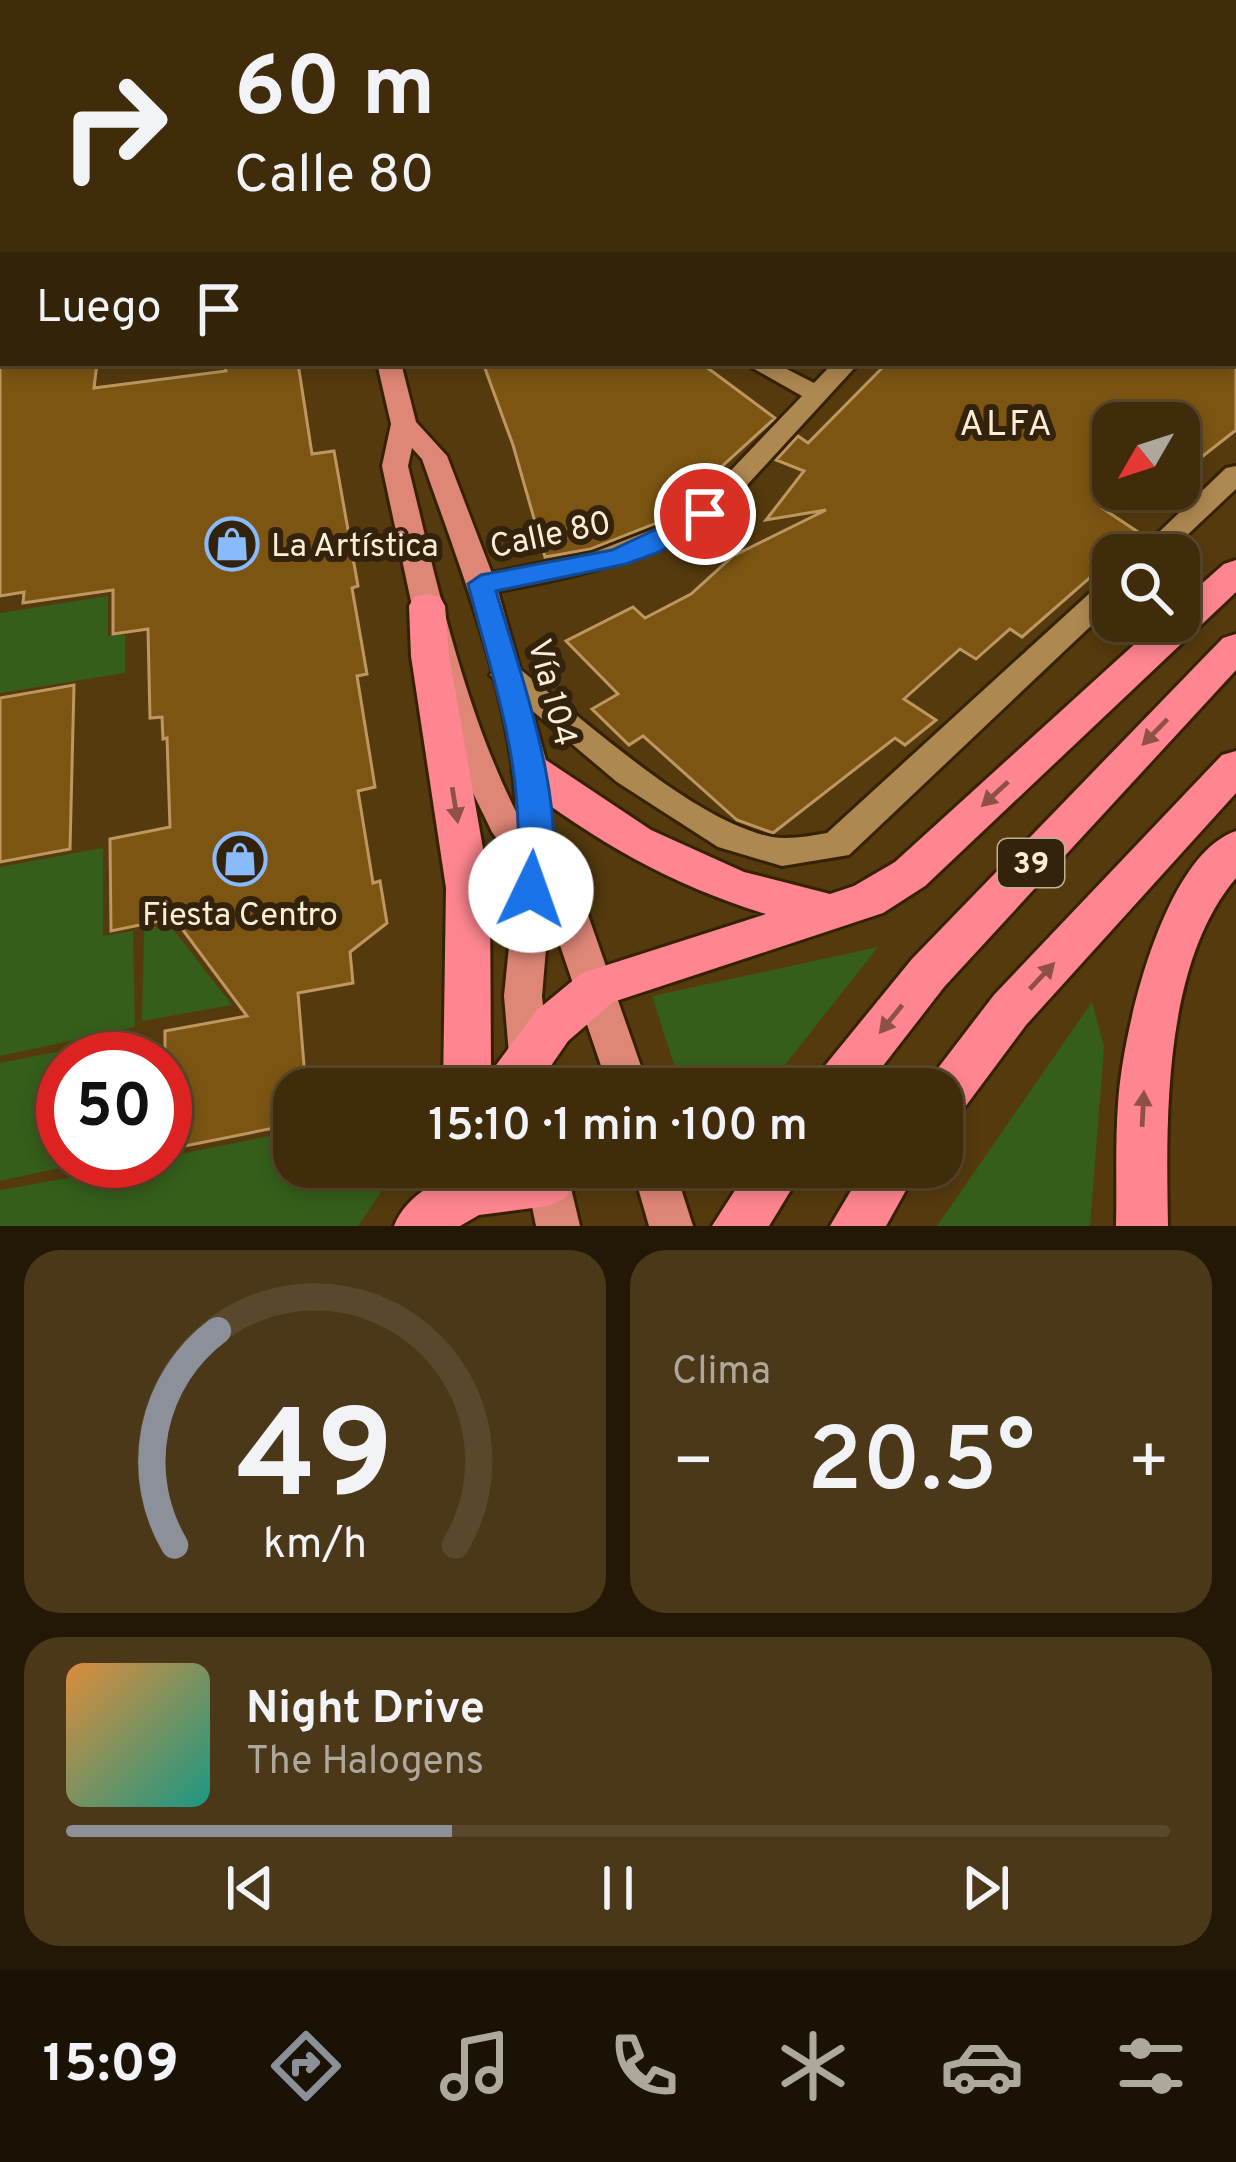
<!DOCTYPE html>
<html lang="es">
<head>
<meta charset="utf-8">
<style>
	:root { --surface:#402c0a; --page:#4b3818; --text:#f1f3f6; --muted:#aea79c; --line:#59482b; --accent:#8c9099 }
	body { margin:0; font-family:Overpass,sans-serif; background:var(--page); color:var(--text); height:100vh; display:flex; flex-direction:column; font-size:45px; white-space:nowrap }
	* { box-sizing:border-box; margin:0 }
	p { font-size:39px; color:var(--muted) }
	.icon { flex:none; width:66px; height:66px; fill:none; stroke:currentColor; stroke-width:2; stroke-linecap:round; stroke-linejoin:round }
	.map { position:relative; height:1226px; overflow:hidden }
	.details { display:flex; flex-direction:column; gap:24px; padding:24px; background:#231806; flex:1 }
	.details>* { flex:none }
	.banner { position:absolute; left:0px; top:0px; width:1236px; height:366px; box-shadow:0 6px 18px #0003,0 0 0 3px var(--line); background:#402c0a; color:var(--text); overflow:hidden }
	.needle { width:78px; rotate:231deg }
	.tools { position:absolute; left:1092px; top:402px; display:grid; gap:24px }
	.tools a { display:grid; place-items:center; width:108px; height:108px; border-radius:24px; background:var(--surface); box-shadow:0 6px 18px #0003,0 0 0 3px var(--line); font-size:60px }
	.speed { position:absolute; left:36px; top:1032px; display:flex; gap:24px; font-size:60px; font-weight:700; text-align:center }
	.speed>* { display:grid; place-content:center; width:156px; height:156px; border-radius:50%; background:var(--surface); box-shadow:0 6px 18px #0003,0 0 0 3px var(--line); line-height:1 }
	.speed .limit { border:18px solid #d22; background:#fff; color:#111 }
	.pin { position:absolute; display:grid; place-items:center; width:102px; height:102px; color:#fff; margin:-51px; border:6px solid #fff; border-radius:50%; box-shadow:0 3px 12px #0007 }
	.me { position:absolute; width:132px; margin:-66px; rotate:3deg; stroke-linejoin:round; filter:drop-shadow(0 0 9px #0008) }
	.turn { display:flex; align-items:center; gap:42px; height:252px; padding:0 36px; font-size:54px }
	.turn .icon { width:156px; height:156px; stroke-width:2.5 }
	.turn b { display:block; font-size:84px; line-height:102px }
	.then { display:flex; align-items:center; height:114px; padding:0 36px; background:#0003; gap:24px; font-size:45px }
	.big { font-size:90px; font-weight:600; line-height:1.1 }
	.details .card { flex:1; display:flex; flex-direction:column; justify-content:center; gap:18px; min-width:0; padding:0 42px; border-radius:36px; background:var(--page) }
	.details .dial { align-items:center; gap:0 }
	.dial svg { height:312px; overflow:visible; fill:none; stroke:var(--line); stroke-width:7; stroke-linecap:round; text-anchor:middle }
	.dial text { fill:var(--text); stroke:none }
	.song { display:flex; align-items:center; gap:36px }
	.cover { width:144px; height:144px; border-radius:18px; background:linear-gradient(135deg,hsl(30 70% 55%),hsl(170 70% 35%)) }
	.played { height:12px; border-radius:6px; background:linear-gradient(90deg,var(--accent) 35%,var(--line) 35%) }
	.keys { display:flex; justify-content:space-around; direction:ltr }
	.heat { display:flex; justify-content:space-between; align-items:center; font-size:66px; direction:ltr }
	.details .tiles { flex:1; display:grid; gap:24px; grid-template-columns:1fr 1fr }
	.card:last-child { grid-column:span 2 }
	.trip { position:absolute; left:273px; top:1068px; width:690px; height:120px; border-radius:36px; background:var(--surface); box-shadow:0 6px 18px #0003,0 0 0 3px var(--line); font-weight:600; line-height:120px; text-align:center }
	.tab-bar { display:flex; height:192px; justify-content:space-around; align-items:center; background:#1a1204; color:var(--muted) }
	.tab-bar .icon { width:84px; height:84px }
	.tab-bar .selected { color:var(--accent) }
	.tab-bar b { font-size:54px; color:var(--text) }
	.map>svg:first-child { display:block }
</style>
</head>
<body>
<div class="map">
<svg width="1236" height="1226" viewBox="0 0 1236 1226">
	<rect width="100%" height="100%" fill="#553a0d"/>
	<path fill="#355e1a" d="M108 596V636L125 635V673L0 693V613Z
		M103 848V936L133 931 135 1027 0 1056V867Z
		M169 924 232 1005 142 1021 144 929Z
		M878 947 766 1089H682L652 996Z
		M1092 1002 1104 1047 1090 1226H937Z
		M101 1043V1059H63V1161H91L0 1181V1063Z
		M294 1131V1167H398L358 1226H0V1190L165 1161V1157Z"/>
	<path fill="#7c5512" stroke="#bd975f" stroke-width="3" d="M0 363H97L94 388 226 371 225 363H298L312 454 334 451 358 586 352 588 367 674 357 676 375 787 358 791 373 883 380 881 387 923 350 952 353 983 298 993 306 1089H294V1124L165 1150V1031L247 1016 174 918 111 931 110 839 170 827 167 738 163 739 162 717 150 718 148 629 113 634V590L23 603 24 592 0 596Z
		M483 363H701L775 418 662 521 591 549 545 557 513 445Z
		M887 363H1236V430L1180 474 1179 423H1113V489H1128L1102 508 1138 532 1091 561 1101 568 1022 637 1010 629 976 659 960 649 904 699 936 720 905 745 895 738 773 833 737 820 643 736 629 745 592 709 618 694 566 641 633 607 645 618 691 594 733 556 826 510 766 520 804 471 776 460 798 436 808 443Z
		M74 685 70 849 0 862V698Z"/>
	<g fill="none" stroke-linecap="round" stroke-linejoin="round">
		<g stroke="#352204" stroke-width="6">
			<path id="minor" d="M0 58H3V68H0Z
				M0 206H3V218H0Z
				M1233 333 1236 334V348H1233Z
				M744 363H775L814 383 833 363H859L715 520C642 563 564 580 481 594L471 591 466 584 471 577 592 553 669 523 695 508 802 396Z
				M1236 466V489L1166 555H1135L1226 468Z
				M1113 578V605L849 855 782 866 718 847 617 782 490 675 495 667H517C582 717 692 821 772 837 790 840 809 836 827 833L1103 581Z"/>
		</g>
		<g stroke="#352204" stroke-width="6">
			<path id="major" d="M290 0H306L307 3H291Z
				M377 363H401L416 422 447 456 496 584 549 771 552 862 588 915 649 1089H609L549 913 542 996 552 1089H512L504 996 517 867 492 832 456 758 412 606 382 466 391 424ZM412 448 422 459C458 562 514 704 516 812 462 703 437 583 408 466Z
				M524 1167H566L580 1226H536Z
				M632 1167H674L693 1226H649Z"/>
		</g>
		<g stroke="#352204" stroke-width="6">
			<path id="highway" d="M871 0H898L900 3H873Z
				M940 0H967L969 3H942Z
				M1233 119 1236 120V134L1233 133Z
				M1236 560V592L925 886 883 913 613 1002 568 1041 535 1089H443L446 888 411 656 409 606 414 597 427 594 440 597 445 606 449 656 490 888 491 1072 536 1011 582 973 766 914C673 886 595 841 518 782L512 771 518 760 532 756 546 760 651 830 744 872 830 894 854 886 895 862 1160 621H1179V604L1224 564Z
				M1236 634V670L944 987 865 1089H812L819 1073 912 959 1223 638Z
				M1236 751V793L1026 1025 959 1115 942 1122V1089H922L994 995 1222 755Z
				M1236 831V878C1163 964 1166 1118 1168 1226H1116C1117 1186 1115 1144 1118 1104 1122 1034 1163 855 1236 831Z
				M475 1167H567L573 1181 566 1198 548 1206 479 1215 460 1226H394C408 1192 441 1179 475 1167Z
				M750 1167H805L769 1226H712Z
				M865 1167H919L886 1226H830Z"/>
		</g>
		<path stroke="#927a56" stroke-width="4.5" stroke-dasharray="4.5 6" stroke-linecap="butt" d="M745 0 752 3"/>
		<use href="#minor" fill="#ae8851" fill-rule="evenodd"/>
		<use href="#major" fill="#df8777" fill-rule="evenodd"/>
		<use href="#highway" fill="#ff8691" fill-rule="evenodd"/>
		<g stroke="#e8d6bd" stroke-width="9">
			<path id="rail" d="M662 0 668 3"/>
		</g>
		<use href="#rail" stroke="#33230c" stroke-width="6" stroke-dasharray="16" stroke-linecap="butt"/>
	</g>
	<defs><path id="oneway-solid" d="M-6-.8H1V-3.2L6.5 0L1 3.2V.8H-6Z" transform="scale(3)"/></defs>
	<g fill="#8f5048">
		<use href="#oneway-solid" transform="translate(1155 732) rotate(134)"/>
		<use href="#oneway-solid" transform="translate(995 794) rotate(137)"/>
		<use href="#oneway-solid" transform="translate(455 805) rotate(81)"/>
		<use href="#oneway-solid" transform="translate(1042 976) rotate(-47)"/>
		<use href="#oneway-solid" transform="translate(891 1019) rotate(129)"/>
		<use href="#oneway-solid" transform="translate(1143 1109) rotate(-87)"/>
	</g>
	<path fill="#1a73e8" stroke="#114b97" stroke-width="3" d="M705 506 717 514 714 520 659 552 626 564 496 591C517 665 578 828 543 899L531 903 519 899C510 881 519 846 518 825 516 742 489 664 468 584L481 575 612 550Z"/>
	<defs>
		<g id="shop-ring" transform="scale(2.7)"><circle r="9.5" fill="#33230c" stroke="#88bafc" stroke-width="1.5"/><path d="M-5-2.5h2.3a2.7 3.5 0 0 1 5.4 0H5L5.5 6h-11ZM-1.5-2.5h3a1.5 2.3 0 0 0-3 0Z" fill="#88bafc"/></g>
	</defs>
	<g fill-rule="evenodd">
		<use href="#shop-ring" x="232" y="544"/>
		<use href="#shop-ring" x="240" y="859"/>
	</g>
	<g text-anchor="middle" stroke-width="12" stroke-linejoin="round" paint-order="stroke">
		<rect fill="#33230c" stroke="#c0b099" stroke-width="3" x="998" y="839" width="66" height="48" rx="9"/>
		<g font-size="30" font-weight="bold" fill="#fdecd6">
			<text x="1031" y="873">39</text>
		</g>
		<g font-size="33" fill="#fdecd6" stroke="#33230c">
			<text transform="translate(550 533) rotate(-12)" y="12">Calle 80</text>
			<text transform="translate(554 692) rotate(75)" y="12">Vía 104</text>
		</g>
		<g font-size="33" fill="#fdecd6" stroke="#33230c" text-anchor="start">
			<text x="271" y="556">La Artística</text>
			<text x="240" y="925" text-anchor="middle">Fiesta Centro</text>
		</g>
		<g font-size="36" letter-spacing="3" fill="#fdecd6" stroke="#33230c">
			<text x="1007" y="435">ALFA</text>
		</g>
	</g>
</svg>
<div class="tools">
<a><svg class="needle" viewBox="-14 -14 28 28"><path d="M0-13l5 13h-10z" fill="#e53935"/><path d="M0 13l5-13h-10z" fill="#aea79c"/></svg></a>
<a><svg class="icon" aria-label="search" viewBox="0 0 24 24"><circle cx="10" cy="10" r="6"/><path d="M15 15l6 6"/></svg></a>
</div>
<div class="speed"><div class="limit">50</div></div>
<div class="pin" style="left:705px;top:514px;background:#d93025"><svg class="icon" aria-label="arrive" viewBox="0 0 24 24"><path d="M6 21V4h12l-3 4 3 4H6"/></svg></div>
<svg class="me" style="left:531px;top:890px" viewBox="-20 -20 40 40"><circle r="19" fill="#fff"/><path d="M0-13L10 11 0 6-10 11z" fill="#1a73e8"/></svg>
<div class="trip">15:10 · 1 min · 100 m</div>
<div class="banner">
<div class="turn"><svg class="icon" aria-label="right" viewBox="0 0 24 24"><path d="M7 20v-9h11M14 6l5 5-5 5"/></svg><div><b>60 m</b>Calle 80</div></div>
<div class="then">Luego<svg class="icon" aria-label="arrive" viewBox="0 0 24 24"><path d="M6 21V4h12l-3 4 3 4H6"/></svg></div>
</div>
</div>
<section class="details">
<div class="tiles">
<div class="card dial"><svg viewBox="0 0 100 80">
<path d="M14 69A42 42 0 1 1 86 69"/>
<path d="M14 69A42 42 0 0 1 25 14" stroke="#8c9099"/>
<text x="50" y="56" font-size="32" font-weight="700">49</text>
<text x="50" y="72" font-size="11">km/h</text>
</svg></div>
<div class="card"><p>Clima</p>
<div class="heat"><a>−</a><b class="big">20.5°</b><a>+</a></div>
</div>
<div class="card">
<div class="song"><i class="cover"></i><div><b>Night Drive</b><p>The Halogens</p></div></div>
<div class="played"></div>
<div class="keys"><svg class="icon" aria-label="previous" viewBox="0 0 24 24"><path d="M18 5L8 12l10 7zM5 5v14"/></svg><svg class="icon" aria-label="pause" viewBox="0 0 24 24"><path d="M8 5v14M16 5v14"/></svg><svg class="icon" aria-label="next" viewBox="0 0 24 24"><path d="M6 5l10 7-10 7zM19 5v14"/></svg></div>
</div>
</div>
</section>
<nav class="tab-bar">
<b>15:09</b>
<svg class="icon selected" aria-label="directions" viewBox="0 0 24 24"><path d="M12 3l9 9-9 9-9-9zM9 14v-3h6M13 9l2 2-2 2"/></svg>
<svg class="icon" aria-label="music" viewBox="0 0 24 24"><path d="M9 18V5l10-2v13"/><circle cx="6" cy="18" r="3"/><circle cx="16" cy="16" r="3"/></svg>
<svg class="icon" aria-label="phone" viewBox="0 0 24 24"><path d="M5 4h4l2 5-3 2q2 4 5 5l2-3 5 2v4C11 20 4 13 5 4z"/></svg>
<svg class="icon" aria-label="climate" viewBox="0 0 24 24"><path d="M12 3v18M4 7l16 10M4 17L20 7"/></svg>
<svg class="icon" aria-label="car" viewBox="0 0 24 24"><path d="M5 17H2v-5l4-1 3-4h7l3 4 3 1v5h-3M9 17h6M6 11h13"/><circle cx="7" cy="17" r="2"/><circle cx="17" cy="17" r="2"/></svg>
<svg class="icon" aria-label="filters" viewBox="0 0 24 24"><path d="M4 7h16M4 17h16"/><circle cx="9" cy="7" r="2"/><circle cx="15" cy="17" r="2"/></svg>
</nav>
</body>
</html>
